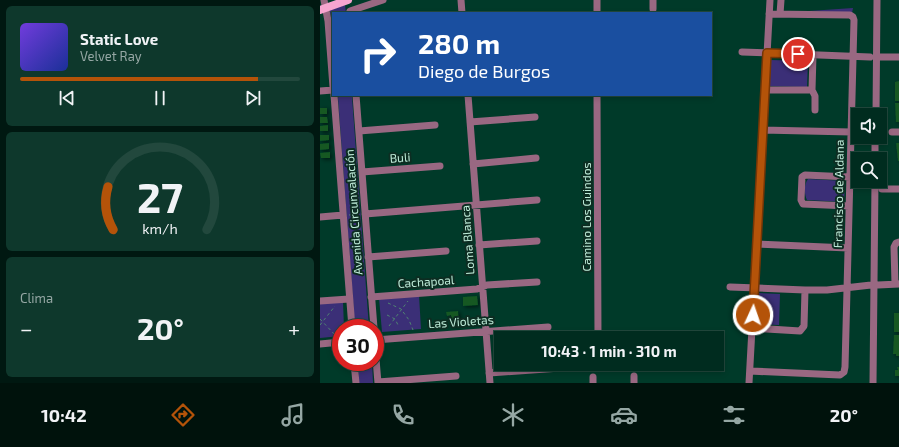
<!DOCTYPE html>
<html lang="es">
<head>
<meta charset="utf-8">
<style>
	:root { --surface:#002c1f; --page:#0e382c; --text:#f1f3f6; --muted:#95a7a4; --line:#22483d; --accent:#b45309 }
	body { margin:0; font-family:"Exo 2",sans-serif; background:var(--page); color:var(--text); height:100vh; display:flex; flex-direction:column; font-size:15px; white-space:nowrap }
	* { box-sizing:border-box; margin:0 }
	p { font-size:13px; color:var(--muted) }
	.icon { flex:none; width:22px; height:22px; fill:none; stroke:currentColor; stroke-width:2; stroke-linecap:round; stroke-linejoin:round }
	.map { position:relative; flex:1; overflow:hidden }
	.details { display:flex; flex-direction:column; gap:6px; padding:6px; background:#001811; width:320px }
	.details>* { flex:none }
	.top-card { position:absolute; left:12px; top:12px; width:380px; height:84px; border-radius:0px; box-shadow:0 2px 6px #0003,0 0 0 1px var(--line); background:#1a4fa0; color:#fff; overflow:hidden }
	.controls { position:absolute; left:531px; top:108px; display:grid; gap:8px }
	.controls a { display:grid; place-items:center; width:36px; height:36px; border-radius:0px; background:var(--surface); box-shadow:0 2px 6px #0003,0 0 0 1px var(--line); font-size:20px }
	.speed { position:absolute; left:12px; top:319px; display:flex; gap:8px; font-size:20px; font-weight:700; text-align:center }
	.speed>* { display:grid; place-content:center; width:52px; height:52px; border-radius:50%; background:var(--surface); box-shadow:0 2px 6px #0003,0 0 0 1px var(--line); line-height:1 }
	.speed .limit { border:6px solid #d22; background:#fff; color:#111 }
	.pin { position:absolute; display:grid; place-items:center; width:34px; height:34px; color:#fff; margin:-17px; border:2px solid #fff; border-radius:50%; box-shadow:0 1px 4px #0007 }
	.me { position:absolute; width:44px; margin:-22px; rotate:3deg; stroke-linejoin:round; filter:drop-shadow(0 0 3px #0008) }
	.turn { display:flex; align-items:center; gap:14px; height:84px; padding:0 20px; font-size:18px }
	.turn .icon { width:52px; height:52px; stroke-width:2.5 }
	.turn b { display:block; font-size:28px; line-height:34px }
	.big { font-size:30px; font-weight:700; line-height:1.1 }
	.details .card { flex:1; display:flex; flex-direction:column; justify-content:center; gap:6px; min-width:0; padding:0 14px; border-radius:6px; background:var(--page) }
	.details .dial { align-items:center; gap:0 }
	.dial svg { height:104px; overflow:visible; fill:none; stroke:var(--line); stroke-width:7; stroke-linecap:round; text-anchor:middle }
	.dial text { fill:var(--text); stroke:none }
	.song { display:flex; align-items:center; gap:12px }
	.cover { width:48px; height:48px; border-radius:6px; background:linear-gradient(135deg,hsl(260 70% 55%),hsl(230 70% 35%)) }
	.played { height:4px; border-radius:2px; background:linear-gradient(90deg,var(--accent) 85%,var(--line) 85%) }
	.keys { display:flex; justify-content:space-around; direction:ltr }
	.heat { display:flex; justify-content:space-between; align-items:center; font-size:22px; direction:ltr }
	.trip { position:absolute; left:174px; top:331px; width:230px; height:40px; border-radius:0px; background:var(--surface); box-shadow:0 2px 6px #0003,0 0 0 1px var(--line); font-weight:700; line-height:40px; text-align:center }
	.tab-bar { display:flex; height:64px; justify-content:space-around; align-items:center; background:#00120c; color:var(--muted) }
	.tab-bar .icon { width:28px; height:28px }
	.tab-bar .active { color:var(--accent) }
	.tab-bar b { font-size:18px; color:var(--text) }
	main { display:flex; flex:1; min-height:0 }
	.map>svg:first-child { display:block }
</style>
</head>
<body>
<main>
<section class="details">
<div class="card">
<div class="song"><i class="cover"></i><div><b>Static Love</b><p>Velvet Ray</p></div></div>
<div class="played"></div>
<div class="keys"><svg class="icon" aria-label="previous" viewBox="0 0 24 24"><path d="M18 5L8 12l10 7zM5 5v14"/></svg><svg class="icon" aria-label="pause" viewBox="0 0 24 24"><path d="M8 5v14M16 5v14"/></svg><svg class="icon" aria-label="next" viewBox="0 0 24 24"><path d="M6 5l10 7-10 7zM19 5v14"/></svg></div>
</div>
<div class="card dial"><svg viewBox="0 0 100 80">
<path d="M14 69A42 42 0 1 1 86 69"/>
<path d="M14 69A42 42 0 0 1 10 36" stroke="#b45309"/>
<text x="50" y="56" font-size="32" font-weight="700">27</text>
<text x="50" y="72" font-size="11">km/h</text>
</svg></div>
<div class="card"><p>Clima</p>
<div class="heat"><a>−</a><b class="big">20°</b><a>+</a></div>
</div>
</section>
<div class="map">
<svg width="579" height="383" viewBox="0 0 579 383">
	<defs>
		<filter id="shadow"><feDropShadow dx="2" dy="1.5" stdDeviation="2" flood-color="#0009"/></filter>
	</defs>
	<rect width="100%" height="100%" fill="#003a29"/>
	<path fill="#3b2f77" d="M25 5 26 13H13V43L10 10Z
		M533 8 532 13 489 11Z
		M450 60 488 61 487 87 449 86Z
		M19 95H31L32 97 49 328H35L18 98Z
		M488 179 525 181 524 202 487 200C484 194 484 184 488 179Z
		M439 293 460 294 459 325 437 324Z
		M99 295 101 329 62 332 59 298Z
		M23 302 24 328H21V336L0 338V303Z
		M38 362H52L53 383H39Z"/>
	<path fill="#135823" filter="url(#shadow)" d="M579 81V101H575V82Z
		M575 103H579V122H576Z
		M0 108H7V114H0Z
		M0 117H7L8 123H0Z
		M8 125V131H0V126Z
		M0 135H9V140L0 141Z
		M9 143V149L0 150V144Z
		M576 143H579V161H578Z
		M10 152V158H1L0 153Z
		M157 296 158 305 143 306V297Z
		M138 311 139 325H132L131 315 127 316 126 312Z
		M574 313H579V332H574Z
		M574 335H579V356H576V354H573Z
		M577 367H579V376H575V370H578Z"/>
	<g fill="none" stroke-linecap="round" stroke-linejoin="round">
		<path stroke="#508472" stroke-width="1" stroke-dasharray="3 3" stroke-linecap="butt" d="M29 215 38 214
			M68 303 81 309 89 320 93 330
			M67 315 75 319 79 327
			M0 319 16 336
			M0 325 15 306
			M69 326 88 301"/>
		<path stroke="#996882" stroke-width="7" d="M4 0 8 21 13 87
			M141 0 142 13
			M277 0V13
			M333 9V0
			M30 11 63 0
			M460 14 461 0
			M422 52 550 57
			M559 57H579
			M445 90H492L493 55
			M492 90 495 96V110
			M0 91 13 90
			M14 95 32 328
			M36 95 54 328
			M148 95 170 383
			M277 95 278 338
			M556 115 557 0
			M150 122 215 117
			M442 130 531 132
			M39 131 115 125
			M572 132H579
			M555 159V137
			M153 164 216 158
			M42 172 120 166
			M562 189H579
			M529 206 483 204 481 200 482 177 485 175 530 177
			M45 214 217 200
			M0 217 23 215
			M436 244 528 248
			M159 245 217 241
			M48 257 126 251
			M575 284 574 247 576 243 579 242
			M558 285 579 284
			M410 287 485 290H507L551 285
			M51 297 157 289 167 285 217 282
			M0 301 29 299
			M432 328 480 331 484 326 485 290
			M55 340 228 327
			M0 344 21 342
			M55 347 58 383
			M34 362 36 383
			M430 371 520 375 524 372 525 367 534 20 533 17 530 15 449 14
			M169 373 240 368
			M314 376V383
			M273 377V383
			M58 382 136 376
			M429 383 450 0
			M553 383 555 181"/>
		<path stroke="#f7a5d0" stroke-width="8" d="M0 10 28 0"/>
	</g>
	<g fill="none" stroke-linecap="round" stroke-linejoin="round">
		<g stroke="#753606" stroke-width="10">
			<path id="route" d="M433 315 447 53 478 54"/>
		</g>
		<use href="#route" stroke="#b45309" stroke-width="7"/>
	</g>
	<g text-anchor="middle" stroke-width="4" stroke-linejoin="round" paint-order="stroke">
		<g font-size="12" fill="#bfecd9" stroke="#0d2d22">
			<text transform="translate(80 158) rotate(-4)" y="4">Buli</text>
			<text transform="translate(519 194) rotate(-89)" y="4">Francisco de Aldana</text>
			<text transform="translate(34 212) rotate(-94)" y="4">Avenida Circunvalación</text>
			<text transform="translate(267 217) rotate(-90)" y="4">Camino Los Guindos</text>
			<text transform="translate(148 240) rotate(-94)" y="4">Loma Blanca</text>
			<text transform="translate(106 282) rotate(-4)" y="4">Cachapoal</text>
			<text transform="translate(141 322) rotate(-4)" y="4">Las Violetas</text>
		</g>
	</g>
</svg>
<div class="controls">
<a><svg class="icon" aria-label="sound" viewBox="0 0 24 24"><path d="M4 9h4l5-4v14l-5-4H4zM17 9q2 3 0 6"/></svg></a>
<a><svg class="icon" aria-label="search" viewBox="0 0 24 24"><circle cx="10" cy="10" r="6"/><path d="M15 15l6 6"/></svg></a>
</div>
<div class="speed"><div class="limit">30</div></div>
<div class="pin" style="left:478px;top:54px;background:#d93025"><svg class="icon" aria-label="arrive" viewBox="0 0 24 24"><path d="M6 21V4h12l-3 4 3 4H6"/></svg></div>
<svg class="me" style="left:433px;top:315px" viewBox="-20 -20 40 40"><circle r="17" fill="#b45309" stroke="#fff" stroke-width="3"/><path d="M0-11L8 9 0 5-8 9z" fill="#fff"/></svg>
<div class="trip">10:43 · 1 min · 310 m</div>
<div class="top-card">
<div class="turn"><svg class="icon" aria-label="right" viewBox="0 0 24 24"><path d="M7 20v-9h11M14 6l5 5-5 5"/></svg><div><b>280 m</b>Diego de Burgos</div></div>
</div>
</div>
</main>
<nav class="tab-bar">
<b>10:42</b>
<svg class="icon active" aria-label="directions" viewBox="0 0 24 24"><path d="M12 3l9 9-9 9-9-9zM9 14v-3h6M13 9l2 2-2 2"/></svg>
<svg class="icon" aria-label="music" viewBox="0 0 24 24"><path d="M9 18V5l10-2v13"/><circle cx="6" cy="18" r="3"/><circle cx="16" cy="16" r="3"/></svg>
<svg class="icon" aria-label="phone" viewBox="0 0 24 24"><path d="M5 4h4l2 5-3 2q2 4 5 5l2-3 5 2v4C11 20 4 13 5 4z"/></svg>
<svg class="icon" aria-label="climate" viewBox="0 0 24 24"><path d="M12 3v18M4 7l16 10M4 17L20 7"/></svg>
<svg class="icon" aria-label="car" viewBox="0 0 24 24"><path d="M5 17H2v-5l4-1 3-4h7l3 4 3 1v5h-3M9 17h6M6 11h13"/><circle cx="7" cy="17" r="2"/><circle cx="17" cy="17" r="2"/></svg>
<svg class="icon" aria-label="filters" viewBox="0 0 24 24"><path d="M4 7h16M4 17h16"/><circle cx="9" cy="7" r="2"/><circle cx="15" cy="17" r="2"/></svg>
<b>20°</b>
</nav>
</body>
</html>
